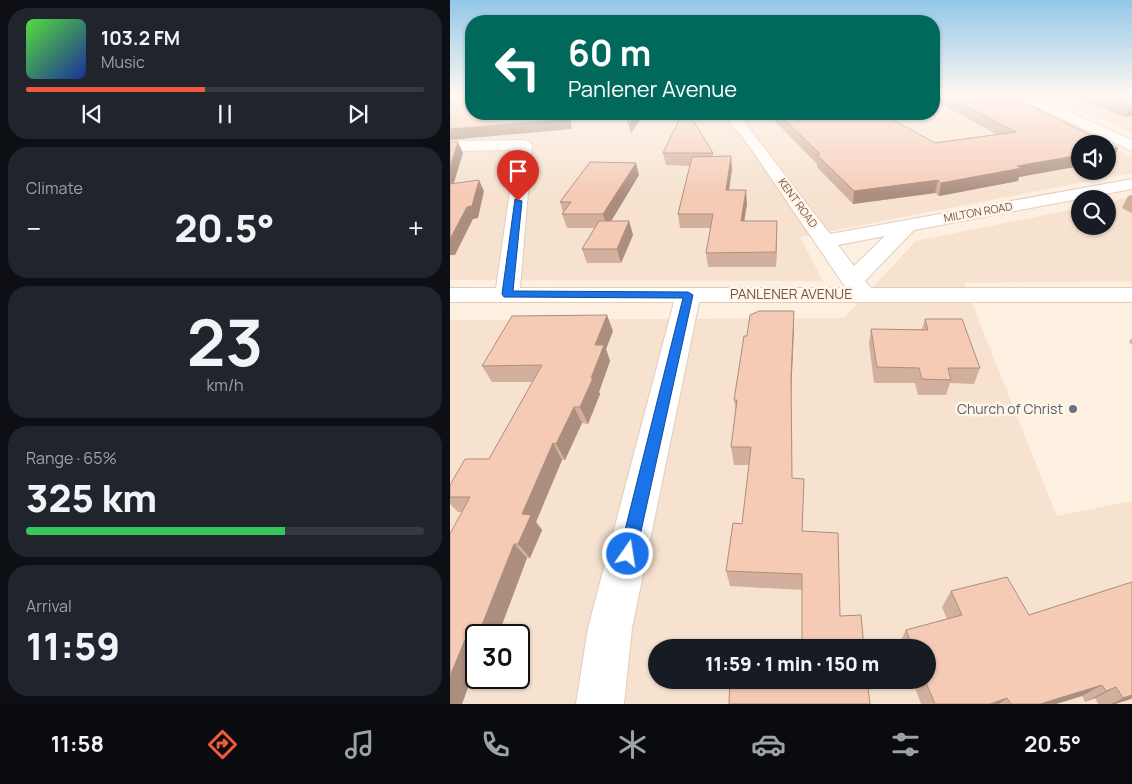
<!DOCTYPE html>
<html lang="en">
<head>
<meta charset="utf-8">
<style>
	:root { --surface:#171b24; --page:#20242c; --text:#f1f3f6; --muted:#9ea1a6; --line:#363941; --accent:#f0593d }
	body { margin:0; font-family:Manrope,sans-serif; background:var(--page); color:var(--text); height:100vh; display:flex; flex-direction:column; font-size:19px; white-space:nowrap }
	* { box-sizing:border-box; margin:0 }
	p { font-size:16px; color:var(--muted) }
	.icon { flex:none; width:28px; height:28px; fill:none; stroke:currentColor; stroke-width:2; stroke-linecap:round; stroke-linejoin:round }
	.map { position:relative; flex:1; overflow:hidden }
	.side { display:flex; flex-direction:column; gap:8px; padding:8px; background:#0d0f14; width:450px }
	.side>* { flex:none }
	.guide { position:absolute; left:15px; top:15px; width:475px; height:105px; border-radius:20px; box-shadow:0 1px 4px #0004; background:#00695c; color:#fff; overflow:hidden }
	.controls { position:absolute; left:621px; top:135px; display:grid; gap:10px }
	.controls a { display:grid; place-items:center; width:45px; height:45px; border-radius:50%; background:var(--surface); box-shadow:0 1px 4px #0004; font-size:25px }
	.speed { position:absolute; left:15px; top:624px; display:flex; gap:10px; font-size:25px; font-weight:700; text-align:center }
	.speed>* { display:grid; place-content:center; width:65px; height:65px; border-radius:50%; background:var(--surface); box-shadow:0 1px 4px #0004; line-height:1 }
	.speed .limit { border:2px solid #111; border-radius:8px; background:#fff; color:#111 }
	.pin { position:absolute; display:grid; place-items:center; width:42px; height:42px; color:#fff; margin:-51px -21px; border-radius:50% 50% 50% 0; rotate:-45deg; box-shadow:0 0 5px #0007 }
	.pin .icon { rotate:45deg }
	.me { position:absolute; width:55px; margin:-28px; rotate:13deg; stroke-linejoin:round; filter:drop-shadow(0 0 4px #0008) }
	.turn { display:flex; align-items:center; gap:18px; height:105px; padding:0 20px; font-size:22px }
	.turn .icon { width:65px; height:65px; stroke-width:2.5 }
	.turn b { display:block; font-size:35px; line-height:42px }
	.big { font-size:38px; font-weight:800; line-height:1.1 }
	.side .widget { flex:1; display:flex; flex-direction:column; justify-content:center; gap:8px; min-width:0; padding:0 18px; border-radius:20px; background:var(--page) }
	.side .dial { align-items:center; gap:0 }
	.dial b { font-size:65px; line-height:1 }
	.song { display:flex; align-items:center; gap:15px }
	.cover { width:60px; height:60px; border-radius:8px; background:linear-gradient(135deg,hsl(110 70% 55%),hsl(230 70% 35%)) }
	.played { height:5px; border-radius:2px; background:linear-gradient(90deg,var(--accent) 45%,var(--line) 45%) }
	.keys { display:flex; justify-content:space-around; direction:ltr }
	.heat { display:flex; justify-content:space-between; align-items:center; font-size:28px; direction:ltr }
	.charge { height:8px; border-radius:4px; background:linear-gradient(90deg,#34c759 65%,var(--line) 0) }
	.trip { position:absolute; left:198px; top:639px; width:288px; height:50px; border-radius:25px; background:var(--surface); box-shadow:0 1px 4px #0004; font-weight:800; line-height:50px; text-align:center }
	.menu { display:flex; height:80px; justify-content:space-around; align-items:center; background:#090b0e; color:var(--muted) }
	.menu .icon { width:35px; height:35px }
	.menu .on { color:var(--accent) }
	.menu b { font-size:22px; color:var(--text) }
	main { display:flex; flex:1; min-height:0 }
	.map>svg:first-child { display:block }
</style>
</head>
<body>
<main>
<section class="side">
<div class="widget">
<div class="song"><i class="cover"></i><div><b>103.2 FM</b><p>Music</p></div></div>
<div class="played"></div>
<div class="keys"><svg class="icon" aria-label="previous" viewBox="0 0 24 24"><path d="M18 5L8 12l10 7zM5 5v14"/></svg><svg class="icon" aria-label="pause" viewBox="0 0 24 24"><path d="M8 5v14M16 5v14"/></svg><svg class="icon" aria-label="next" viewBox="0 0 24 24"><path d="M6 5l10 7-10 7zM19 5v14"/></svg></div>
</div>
<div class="widget"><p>Climate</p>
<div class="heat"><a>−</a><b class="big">20.5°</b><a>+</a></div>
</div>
<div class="widget dial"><b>23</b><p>km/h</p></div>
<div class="widget"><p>Range · 65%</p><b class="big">325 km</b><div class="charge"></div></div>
<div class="widget"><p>Arrival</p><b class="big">11:59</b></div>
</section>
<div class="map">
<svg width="682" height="704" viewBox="0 0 682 704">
	<rect width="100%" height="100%" fill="#fef0e1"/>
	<path fill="#f6e2cf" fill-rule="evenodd" d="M484 95 630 144V171H658V145L682 157V173L350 237 373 281 0 280V100L21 114H484Z
		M597 95H682V133Z
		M682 197V281L514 283 607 516 682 501V704H0V320L394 318 466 241 630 208V226H658V202ZM26 635H69V678H26ZM206 648H476V680H206Z"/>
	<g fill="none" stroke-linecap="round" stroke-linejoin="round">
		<g stroke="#e2ccbc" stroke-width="2">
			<path id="street" d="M274 114H288L380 234 682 179V189L464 230 415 281 421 288H682V302H249L182 628 174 704H126L138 628 224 302H0V288H46L66 150 0 151V141L74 140 79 142 82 145 70 288H396L300 147ZM435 236 404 266 388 245Z"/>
		</g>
		<g stroke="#eacebb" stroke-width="2">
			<path id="secondary" d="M566 95H582L682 140V151L568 98Z"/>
		</g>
		<use href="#street" fill="#fff" fill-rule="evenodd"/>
		<use href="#secondary" fill="#fff" fill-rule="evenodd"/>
	</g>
	<path fill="#d3af9d" d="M484 95H558L668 148 663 160 658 161V144H630V166L569 177 568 181 489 196 485 193 403 204 367 167V164L318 114H433L485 143 546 134 484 100Z
		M619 95H682V116L675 117Z
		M175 114H194L181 133Z
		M213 153H263V156H281L282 169 279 190 297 204 294 221H327L326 267H258L256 253 261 228H230L228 214 240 166 216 165Z
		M189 175 161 221H179L183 235 171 263H137L132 249 145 228H117L112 214 113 212 110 202Z
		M682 195V213L672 208 678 196Z
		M344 311 341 393 342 478 352 531 390 616 414 648H352V590L280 586 276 571 292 524 299 465H284L281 447 286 411 284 400 297 336Z
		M475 319 530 368 524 384 500 383 496 395H468L465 383H424L419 344 421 329H472Z
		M163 331 156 349 160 361 149 392 150 394 138 424 132 423 115 460H112L86 522 92 530 80 558H77L48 635H26V665L12 704V512H8L0 504V485L39 459 83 382H42L32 366Z
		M682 338V345L679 342Z
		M682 582V698L665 704H648L645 698 635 702 632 696 606 704H471L462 680H476V648H450L449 644 456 630 497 619 492 607 501 591 579 615Z"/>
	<path fill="#ac8e7f" d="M679 107H682V116L675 117Z
		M119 114H120L122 129 0 140V129Z
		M187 114H194L181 133 179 124Z
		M8 142 13 153 0 196V167Z
		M668 148 663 160 658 161V150Z
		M630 155V166L569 177 568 181 489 196 491 183 567 166Z
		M281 156 282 169 277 203 276 190Z
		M186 163 189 175 157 228 153 214Z
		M29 180 34 191 28 218 23 219 5 255H0V239Z
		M488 180 485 193 403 204 404 191Z
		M296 190 297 204 292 235 291 221Z
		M179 221 183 235 171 263 167 249Z
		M327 221V235L326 267V252Z
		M344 311V330L341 395V377Z
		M157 315 163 331 156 349 160 361 149 392 150 394 138 424 130 407 141 378 145 345Z
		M124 407 132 423 115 460 106 444Z
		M103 443 112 460 86 522 92 530 80 558 68 544 72 514Z
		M64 544 77 558 48 635H28Z
		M17 635 26 641V665L12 704H0V676Z
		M652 685 632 696 606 704H590Z
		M666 687 645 698 635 702 656 691Z
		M682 695V698L681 699 665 704H661L673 698Z
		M557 698 549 704H540Z"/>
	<path fill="#f5cbb6" stroke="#ac8e7f" d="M0 95H21V114H119V119L0 129Z
		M495 95H558L668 148 658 150V144H630V155L567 166 572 168 491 183 488 180 404 191 367 155 370 154 329 114H433L485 143 566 132Z
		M646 95H682V107H679Z
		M176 114H187L179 124Z
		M232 114H239L263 153H213Z
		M0 142H8L0 167Z
		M281 156 276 190H296L291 221H327L326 252 256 253 263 214H228L242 157Z
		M140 162 186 163 153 214H112L121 202H110Z
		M29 180 22 206 17 207 0 239V184Z
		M149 221H179L167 249H132Z
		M309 311H344L341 377 342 478 354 479 352 531 388 533 390 616 411 615 414 648H352V574L276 571 283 523 292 524 301 447H281L287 400H284L294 336H297L300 315Z
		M157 315 145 345H154L141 378H143L130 407H124L106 444 103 443 72 514 81 515 68 544H64L28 635H17L0 676V534L20 497H0V485L15 459H39L92 365 32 366 62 316Z
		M475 319H512L530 368H498L501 380 472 379 469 368 427 367 421 329 478 330Z
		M557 577 579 615 682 582V695L673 698 666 687 656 691 652 685 590 704H561L557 698 540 704H485L475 680H476V648H463L456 630 512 615 501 591Z
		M280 680H417L420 704H279Z"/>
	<linearGradient id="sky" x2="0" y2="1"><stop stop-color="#93c7e8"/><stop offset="0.49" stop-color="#fff8f2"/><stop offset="1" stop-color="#fff8f2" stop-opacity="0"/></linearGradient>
	<rect width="682" height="194" fill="url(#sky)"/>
	<path fill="#1a73e8" stroke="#114b97" d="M65 199 72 201 63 291 238 292 243 295 186 554 183 559 178 562 172 559 169 554 233 298 54 297 52 294Z"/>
	<circle fill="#6b7280" stroke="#fff5e8" stroke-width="2" cx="623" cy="409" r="5"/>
	<g text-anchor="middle" stroke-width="5" stroke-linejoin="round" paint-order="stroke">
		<g font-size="11" fill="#765446" stroke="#fff5e8">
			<text transform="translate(348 203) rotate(54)" y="4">KENT ROAD</text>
			<text transform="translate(528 212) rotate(-10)" y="4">MILTON ROAD</text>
		</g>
		<g font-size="14" fill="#765446" stroke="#fff5e8">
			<text x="341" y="299">PANLENER AVENUE</text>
		</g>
		<g font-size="14" fill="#5b616d" stroke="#fff5e8" text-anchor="end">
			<text x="613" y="414">Church of Christ</text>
		</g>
	</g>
</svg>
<div class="controls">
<a><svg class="icon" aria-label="sound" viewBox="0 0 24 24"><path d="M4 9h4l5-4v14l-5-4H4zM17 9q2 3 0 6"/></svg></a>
<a><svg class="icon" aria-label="search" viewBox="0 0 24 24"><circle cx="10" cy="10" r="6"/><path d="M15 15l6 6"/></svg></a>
</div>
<div class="speed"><div class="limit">30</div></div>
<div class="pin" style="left:68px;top:201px;background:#d93025"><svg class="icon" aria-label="arrive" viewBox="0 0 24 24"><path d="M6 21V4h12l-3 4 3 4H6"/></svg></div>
<svg class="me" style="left:178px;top:554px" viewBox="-20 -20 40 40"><circle r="17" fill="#1a73e8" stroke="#fff" stroke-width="3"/><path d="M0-11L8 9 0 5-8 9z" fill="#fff"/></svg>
<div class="trip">11:59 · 1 min · 150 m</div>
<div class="guide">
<div class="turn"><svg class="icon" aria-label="left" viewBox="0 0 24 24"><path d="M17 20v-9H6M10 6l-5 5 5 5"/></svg><div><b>60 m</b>Panlener Avenue</div></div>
</div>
</div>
</main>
<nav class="menu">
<b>11:58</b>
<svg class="icon on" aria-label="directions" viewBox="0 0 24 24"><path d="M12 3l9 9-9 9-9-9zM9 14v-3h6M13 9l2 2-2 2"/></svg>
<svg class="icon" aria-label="music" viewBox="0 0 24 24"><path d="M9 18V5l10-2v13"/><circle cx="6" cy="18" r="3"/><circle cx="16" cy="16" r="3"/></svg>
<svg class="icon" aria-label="phone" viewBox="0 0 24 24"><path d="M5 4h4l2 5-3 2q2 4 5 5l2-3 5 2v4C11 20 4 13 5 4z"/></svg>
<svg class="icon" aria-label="climate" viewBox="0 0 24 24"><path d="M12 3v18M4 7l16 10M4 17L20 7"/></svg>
<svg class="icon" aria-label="car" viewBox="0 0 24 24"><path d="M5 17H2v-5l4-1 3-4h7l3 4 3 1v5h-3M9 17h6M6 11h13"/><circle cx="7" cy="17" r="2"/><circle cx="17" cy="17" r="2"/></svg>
<svg class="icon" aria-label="filters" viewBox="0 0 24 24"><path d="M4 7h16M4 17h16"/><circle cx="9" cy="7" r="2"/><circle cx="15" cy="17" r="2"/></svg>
<b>20.5°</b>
</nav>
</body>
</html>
